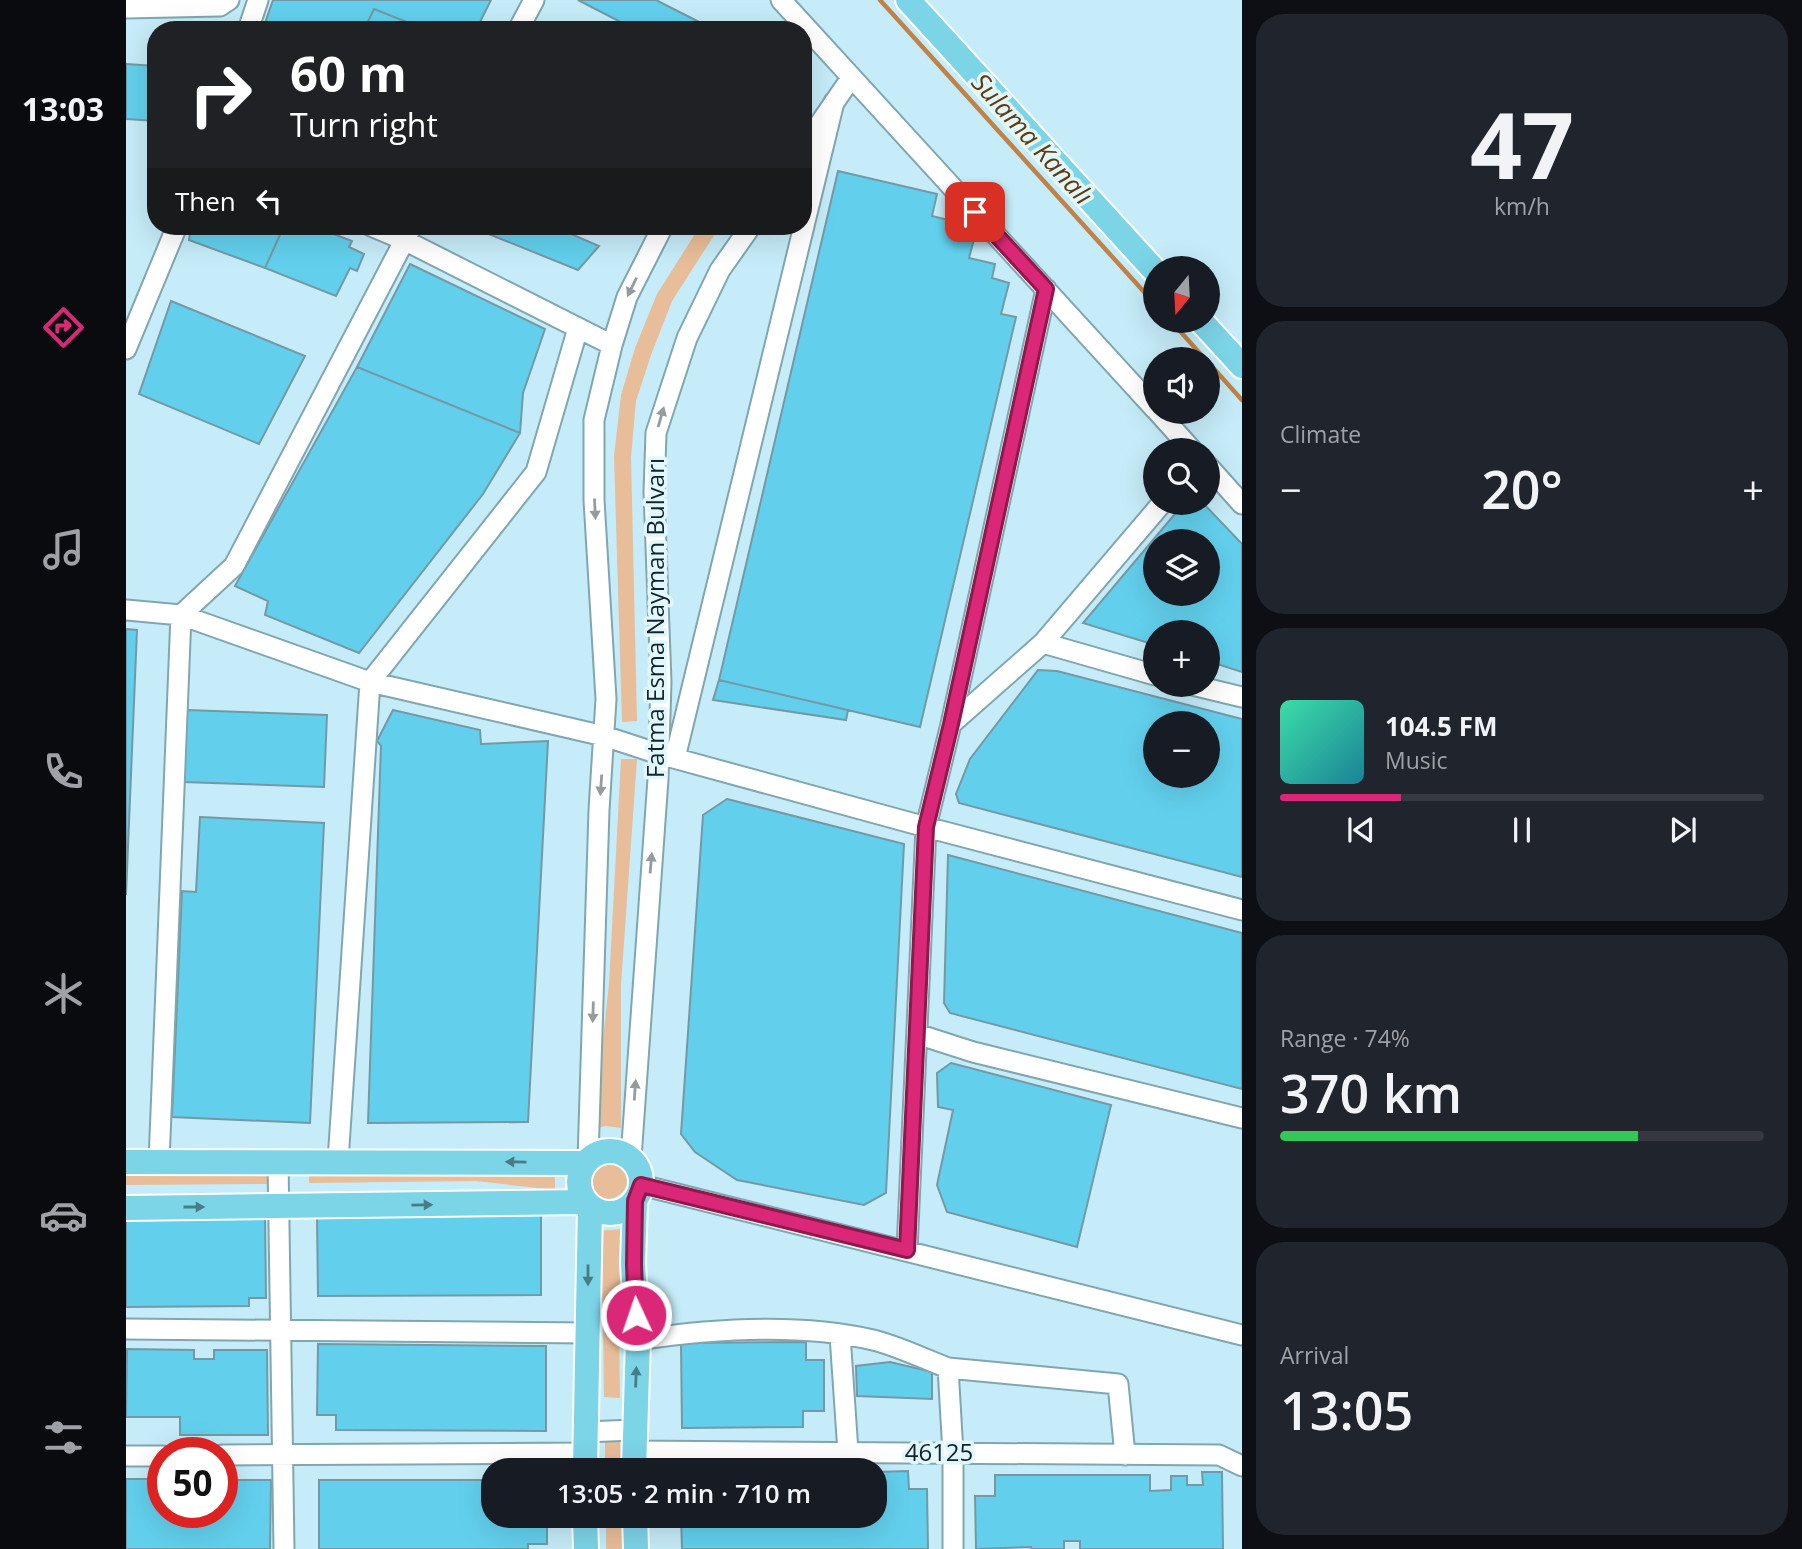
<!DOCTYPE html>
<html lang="en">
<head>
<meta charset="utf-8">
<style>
	:root { --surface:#171b24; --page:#20242c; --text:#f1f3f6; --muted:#9ea1a6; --line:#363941; --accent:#db2777 }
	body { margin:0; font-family:"Open Sans",sans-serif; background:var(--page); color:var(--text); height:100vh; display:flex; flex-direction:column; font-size:26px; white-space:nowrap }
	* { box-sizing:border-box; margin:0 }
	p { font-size:23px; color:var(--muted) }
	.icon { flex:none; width:38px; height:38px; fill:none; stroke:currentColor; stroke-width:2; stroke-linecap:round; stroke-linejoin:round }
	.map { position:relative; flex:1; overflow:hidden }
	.drawer { display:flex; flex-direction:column; gap:14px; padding:14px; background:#0d0f14; width:560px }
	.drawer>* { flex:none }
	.hud { position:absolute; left:21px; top:21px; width:665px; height:214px; border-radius:28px; box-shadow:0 7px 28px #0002; background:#202124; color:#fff; overflow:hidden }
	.needle { width:46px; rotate:198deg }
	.buttons { position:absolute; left:1017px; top:256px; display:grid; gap:14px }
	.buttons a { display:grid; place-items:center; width:77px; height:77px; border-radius:50%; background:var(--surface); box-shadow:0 7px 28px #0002; font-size:35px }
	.speed { position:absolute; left:21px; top:1437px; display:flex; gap:14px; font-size:35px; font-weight:700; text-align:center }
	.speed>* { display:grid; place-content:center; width:91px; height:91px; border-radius:50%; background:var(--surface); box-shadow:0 7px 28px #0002; line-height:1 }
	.speed .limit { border:10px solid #d22; background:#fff; color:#111 }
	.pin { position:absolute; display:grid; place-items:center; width:60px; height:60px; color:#fff; margin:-30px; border-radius:14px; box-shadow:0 4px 10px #0006 }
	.me { position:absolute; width:77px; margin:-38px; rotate:357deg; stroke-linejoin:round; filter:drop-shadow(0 0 5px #0008) }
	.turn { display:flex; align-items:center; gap:24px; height:147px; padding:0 28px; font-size:32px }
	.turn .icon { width:91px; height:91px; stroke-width:2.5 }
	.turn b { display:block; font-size:49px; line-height:60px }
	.then { display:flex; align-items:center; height:66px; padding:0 28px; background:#0003; gap:14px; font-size:26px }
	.big { font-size:52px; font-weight:600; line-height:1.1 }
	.drawer .tile { flex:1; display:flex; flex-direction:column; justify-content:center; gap:10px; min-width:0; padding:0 24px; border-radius:28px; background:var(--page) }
	.drawer .dial { align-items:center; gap:0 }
	.dial b { font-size:91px; line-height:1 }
	.song { display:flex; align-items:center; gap:21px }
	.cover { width:84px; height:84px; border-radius:10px; background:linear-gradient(135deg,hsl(160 70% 55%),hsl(190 70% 35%)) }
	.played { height:7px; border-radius:4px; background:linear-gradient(90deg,var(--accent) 25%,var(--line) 25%) }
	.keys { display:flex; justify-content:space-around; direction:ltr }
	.heat { display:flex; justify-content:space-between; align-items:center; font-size:38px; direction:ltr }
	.charge { height:10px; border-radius:5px; background:linear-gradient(90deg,#34c759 74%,var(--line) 0) }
	.trip { position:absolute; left:355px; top:1458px; width:406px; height:70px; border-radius:28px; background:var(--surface); box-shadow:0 7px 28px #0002; font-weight:600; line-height:70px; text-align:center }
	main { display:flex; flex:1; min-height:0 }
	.dock { display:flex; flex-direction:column; width:126px; justify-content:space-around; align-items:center; background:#090b0e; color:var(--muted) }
	.dock .icon { width:49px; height:49px }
	.dock .active { color:var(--accent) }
	.dock b { font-size:32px; color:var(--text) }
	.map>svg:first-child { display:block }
</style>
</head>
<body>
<main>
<nav class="dock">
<b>13:03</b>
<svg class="icon active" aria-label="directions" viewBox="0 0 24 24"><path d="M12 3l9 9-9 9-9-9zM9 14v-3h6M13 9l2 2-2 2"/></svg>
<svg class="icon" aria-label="music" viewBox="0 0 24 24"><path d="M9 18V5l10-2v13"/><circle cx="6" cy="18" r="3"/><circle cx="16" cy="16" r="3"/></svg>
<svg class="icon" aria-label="phone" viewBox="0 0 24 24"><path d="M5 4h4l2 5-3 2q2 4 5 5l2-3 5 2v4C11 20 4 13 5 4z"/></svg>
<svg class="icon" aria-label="climate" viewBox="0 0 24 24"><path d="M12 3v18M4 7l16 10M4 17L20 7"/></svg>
<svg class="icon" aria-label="car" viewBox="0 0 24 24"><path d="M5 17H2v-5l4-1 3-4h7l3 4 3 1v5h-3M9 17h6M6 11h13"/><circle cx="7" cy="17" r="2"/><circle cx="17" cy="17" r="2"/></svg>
<svg class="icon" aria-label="filters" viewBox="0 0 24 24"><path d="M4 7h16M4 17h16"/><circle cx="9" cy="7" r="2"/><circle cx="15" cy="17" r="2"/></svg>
</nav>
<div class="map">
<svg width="1116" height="1549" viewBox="0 0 1116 1549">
	<rect width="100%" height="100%" fill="#c5ecf8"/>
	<path fill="#e8bd99" d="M574 226H594L546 301 525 355 510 401 505 457 511 721 496 722 488 456 495 395 509 348 531 294Z
		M495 759H511L495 985V1128L480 1126 467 1129 483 984Z
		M460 1178a21 21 0 1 1 42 0a21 21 0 1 1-42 0Z
		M429 1165V1190L350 1181 183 1183V1173Z
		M144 1173V1184L0 1185V1175Z
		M499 1229 493 1323 494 1398 478 1397 477 1323 470 1231Z
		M479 1435H494L495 1470H479Z
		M480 1516H496V1549H480Z"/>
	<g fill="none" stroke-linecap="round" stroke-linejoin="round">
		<path stroke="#c18247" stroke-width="4.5" d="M754 0 1029 304
			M1044 320 1079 359
			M1082 362 1116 400"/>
	</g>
	<path fill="#62d0ed" stroke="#7599a4" stroke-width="2" fill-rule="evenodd" d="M147 0H365L350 30H301L248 9 238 30H157L139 23Z
		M452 0H530L587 29 510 30Z
		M248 9 301 30H238Z
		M0 64 30 66V121L0 119Z
		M712 171 811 194 806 216 830 222 827 234 848 239 843 258 869 264 866 278 883 283 875 314 890 317 794 727 593 680Z
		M65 226H158L139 268 63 240Z
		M158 226H187L226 241 223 247 238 254 231 271 224 268 210 296 139 268Z
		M343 226H427L473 246 452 270Z
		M284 264 419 329 397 393 394 433 231 367Z
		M45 301 179 356 133 444 13 394Z
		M231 367 394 433 357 494 233 653 139 615 142 601 109 586Z
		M1059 502H1076L1116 544V672L1082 661V632H1029V645L957 623ZM1029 541H1082V593H1029Z
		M0 629 11 630 0 895Z
		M912 670 931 671 1116 719V877L833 803 830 794 844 759ZM1029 723H1082V775H1029Z
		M593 680 722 710 720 720 587 700Z
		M61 710 201 715 198 787 58 782Z
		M267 710 354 730 355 744 422 741 402 1122 242 1123 255 746 251 741Z
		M601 799 778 844 760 1193 738 1205 611 1180 569 1152 555 1134 577 815Z
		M74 817 198 823 184 1123 46 1117 56 891 70 892Z
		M822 855 1116 933V1089L824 1013 818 1003Z
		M825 1063 985 1105 951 1247 821 1212 811 1185 827 1110 812 1107 811 1073Z
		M415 1214V1295L192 1296 191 1215Z
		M139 1215 140 1298H123V1306L0 1307V1216Z
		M680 1342V1360H698V1411H677V1427L556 1428 555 1343Z
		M192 1344 420 1346V1431L210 1430V1415H191Z
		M1 1349 68 1350V1359H88V1350H141L142 1435H54V1417H0Z
		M764 1362 806 1372V1399L731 1396 730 1366Z
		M782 1471 783 1489H801L802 1549H556L555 1516H749V1472Z
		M1076 1472H1096L1097 1549H954V1541H938V1549H906L905 1547 850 1549 849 1496H869V1475H1024V1491L1045 1490V1476H1061V1485H1077Z
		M0 1479H37V1512H96V1480H145L144 1549H0Z
		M193 1480H368V1516H421V1544H402V1549H193Z"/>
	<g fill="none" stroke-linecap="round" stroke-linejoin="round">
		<g stroke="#80a6b0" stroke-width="23">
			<path id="minor" d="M655 0 1029 409
				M0 8 94 6 103 0
				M122 30 132 0
				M392 30 408 0
				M677 148 725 78
				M245 226 278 240 486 345
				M0 349 51 226
				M1031 411 1066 450
				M1082 466 1116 504
				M0 610 55 615 244 682 478 736 533 754 800 827 1116 910
				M917 643 1037 502
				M1062 684 1116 697
				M825 724 920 289
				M549 758 708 102
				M791 1034 847 1052 1116 1118
				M505 1158 532 779 535 682 528 492 530 433 561 338 594 270 625 226
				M462 1159 473 810 480 699 468 500V420L486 345 501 297 537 226
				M152 1161 158 1549
				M212 1161 244 682 410 472 452 328
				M33 1162 55 615 108 566 286 226
				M515 1185 1116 1335
				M781 1250 800 827 825 724 917 643 1029 675
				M0 1329 462 1333
				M714 1335 722 1452
				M512 1340C585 1329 673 1323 747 1340 772 1346 798 1359 822 1368L827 1453V1549
				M822 1368 992 1384 999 1455
				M459 1432 508 1430
				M507 1451 1093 1455 1116 1466
				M96 1455 459 1453
				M0 1456H37"/>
		</g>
		<g stroke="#fff" stroke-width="28">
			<path id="major" d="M782 0 1029 271
				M1074 320 1116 366
				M453 1182a31 31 0 1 1 62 0a31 31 0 1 1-62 0Z
				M0 1162 458 1163
				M0 1208 459 1202
				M459 1470 464 1207
				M508 1470 512 1340 507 1264 509 1201
				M459 1516 460 1549
				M509 1516 510 1549"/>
		</g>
		<use href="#minor" stroke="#fff" stroke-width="19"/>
		<use href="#major" stroke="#7cd4e7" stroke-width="24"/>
	</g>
	<defs><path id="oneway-solid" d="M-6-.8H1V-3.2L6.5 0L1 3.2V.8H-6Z" transform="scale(1.75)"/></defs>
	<g fill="#959c9e">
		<use href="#oneway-solid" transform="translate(506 287) rotate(116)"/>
		<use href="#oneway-solid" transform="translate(535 417) rotate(-74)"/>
		<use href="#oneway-solid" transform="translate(469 509) rotate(87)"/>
		<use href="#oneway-solid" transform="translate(475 785) rotate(94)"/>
		<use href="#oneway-solid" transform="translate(525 863) rotate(-85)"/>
		<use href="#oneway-solid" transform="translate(467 1012) rotate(92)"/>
		<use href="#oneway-solid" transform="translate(509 1090) rotate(-86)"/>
	</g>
	<g fill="#487c87">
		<use href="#oneway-solid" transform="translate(390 1162) rotate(-179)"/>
		<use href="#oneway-solid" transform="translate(296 1205) rotate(-1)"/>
		<use href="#oneway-solid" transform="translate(68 1207)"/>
		<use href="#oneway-solid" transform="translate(462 1275) rotate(90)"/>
		<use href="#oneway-solid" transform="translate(510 1377) rotate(-88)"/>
	</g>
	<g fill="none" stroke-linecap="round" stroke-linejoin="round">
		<g stroke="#8e194d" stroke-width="18">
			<path id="route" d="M510 1315 508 1264 509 1201 515 1185 781 1250 800 827 825 724 920 289 849 212"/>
		</g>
		<use href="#route" stroke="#db2777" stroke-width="12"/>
	</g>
	<g text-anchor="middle" stroke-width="7" stroke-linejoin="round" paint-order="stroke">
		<g font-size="24" fill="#142327" stroke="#dff7fd">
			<text transform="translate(530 618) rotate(-90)" y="8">Fatma Esma Nayman Bulvarı</text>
			<text x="813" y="1461">46125</text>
		</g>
		<g font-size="26" font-style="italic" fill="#643a0b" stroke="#dff7fd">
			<text transform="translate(906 139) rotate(48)" y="9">Sulama Kanalı</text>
		</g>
	</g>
</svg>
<div class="buttons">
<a><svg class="needle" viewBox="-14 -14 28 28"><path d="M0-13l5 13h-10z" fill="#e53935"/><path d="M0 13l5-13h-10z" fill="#9ea1a6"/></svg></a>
<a><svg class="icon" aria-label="sound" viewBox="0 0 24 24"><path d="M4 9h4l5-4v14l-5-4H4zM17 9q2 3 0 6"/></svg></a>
<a><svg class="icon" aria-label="search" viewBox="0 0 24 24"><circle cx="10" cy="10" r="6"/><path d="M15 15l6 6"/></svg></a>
<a><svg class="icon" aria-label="layers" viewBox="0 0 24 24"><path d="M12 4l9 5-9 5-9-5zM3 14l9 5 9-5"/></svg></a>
<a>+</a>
<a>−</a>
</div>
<div class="speed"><div class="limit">50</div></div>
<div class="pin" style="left:849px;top:212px;background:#d93025"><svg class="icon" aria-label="arrive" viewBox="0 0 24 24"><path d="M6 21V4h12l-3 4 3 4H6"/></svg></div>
<svg class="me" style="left:510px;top:1315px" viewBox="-20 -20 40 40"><circle r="17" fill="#db2777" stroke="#fff" stroke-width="3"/><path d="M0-11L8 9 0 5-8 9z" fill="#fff"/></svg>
<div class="trip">13:05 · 2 min · 710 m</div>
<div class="hud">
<div class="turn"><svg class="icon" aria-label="right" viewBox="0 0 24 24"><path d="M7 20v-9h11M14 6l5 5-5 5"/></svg><div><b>60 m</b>Turn right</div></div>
<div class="then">Then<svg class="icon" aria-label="left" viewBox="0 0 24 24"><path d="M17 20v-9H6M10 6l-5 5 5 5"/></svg></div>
</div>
</div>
<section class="drawer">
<div class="tile dial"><b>47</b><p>km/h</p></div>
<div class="tile"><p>Climate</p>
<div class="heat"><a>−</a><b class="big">20°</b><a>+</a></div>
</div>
<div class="tile">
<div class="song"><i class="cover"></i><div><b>104.5 FM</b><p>Music</p></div></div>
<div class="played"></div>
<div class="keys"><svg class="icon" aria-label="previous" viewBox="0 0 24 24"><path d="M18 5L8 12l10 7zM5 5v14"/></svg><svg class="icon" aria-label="pause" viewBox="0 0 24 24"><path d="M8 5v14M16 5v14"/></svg><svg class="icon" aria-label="next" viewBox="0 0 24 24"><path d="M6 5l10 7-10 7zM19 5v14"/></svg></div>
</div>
<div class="tile"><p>Range · 74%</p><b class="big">370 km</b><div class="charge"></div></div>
<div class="tile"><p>Arrival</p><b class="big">13:05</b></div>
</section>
</main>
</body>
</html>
